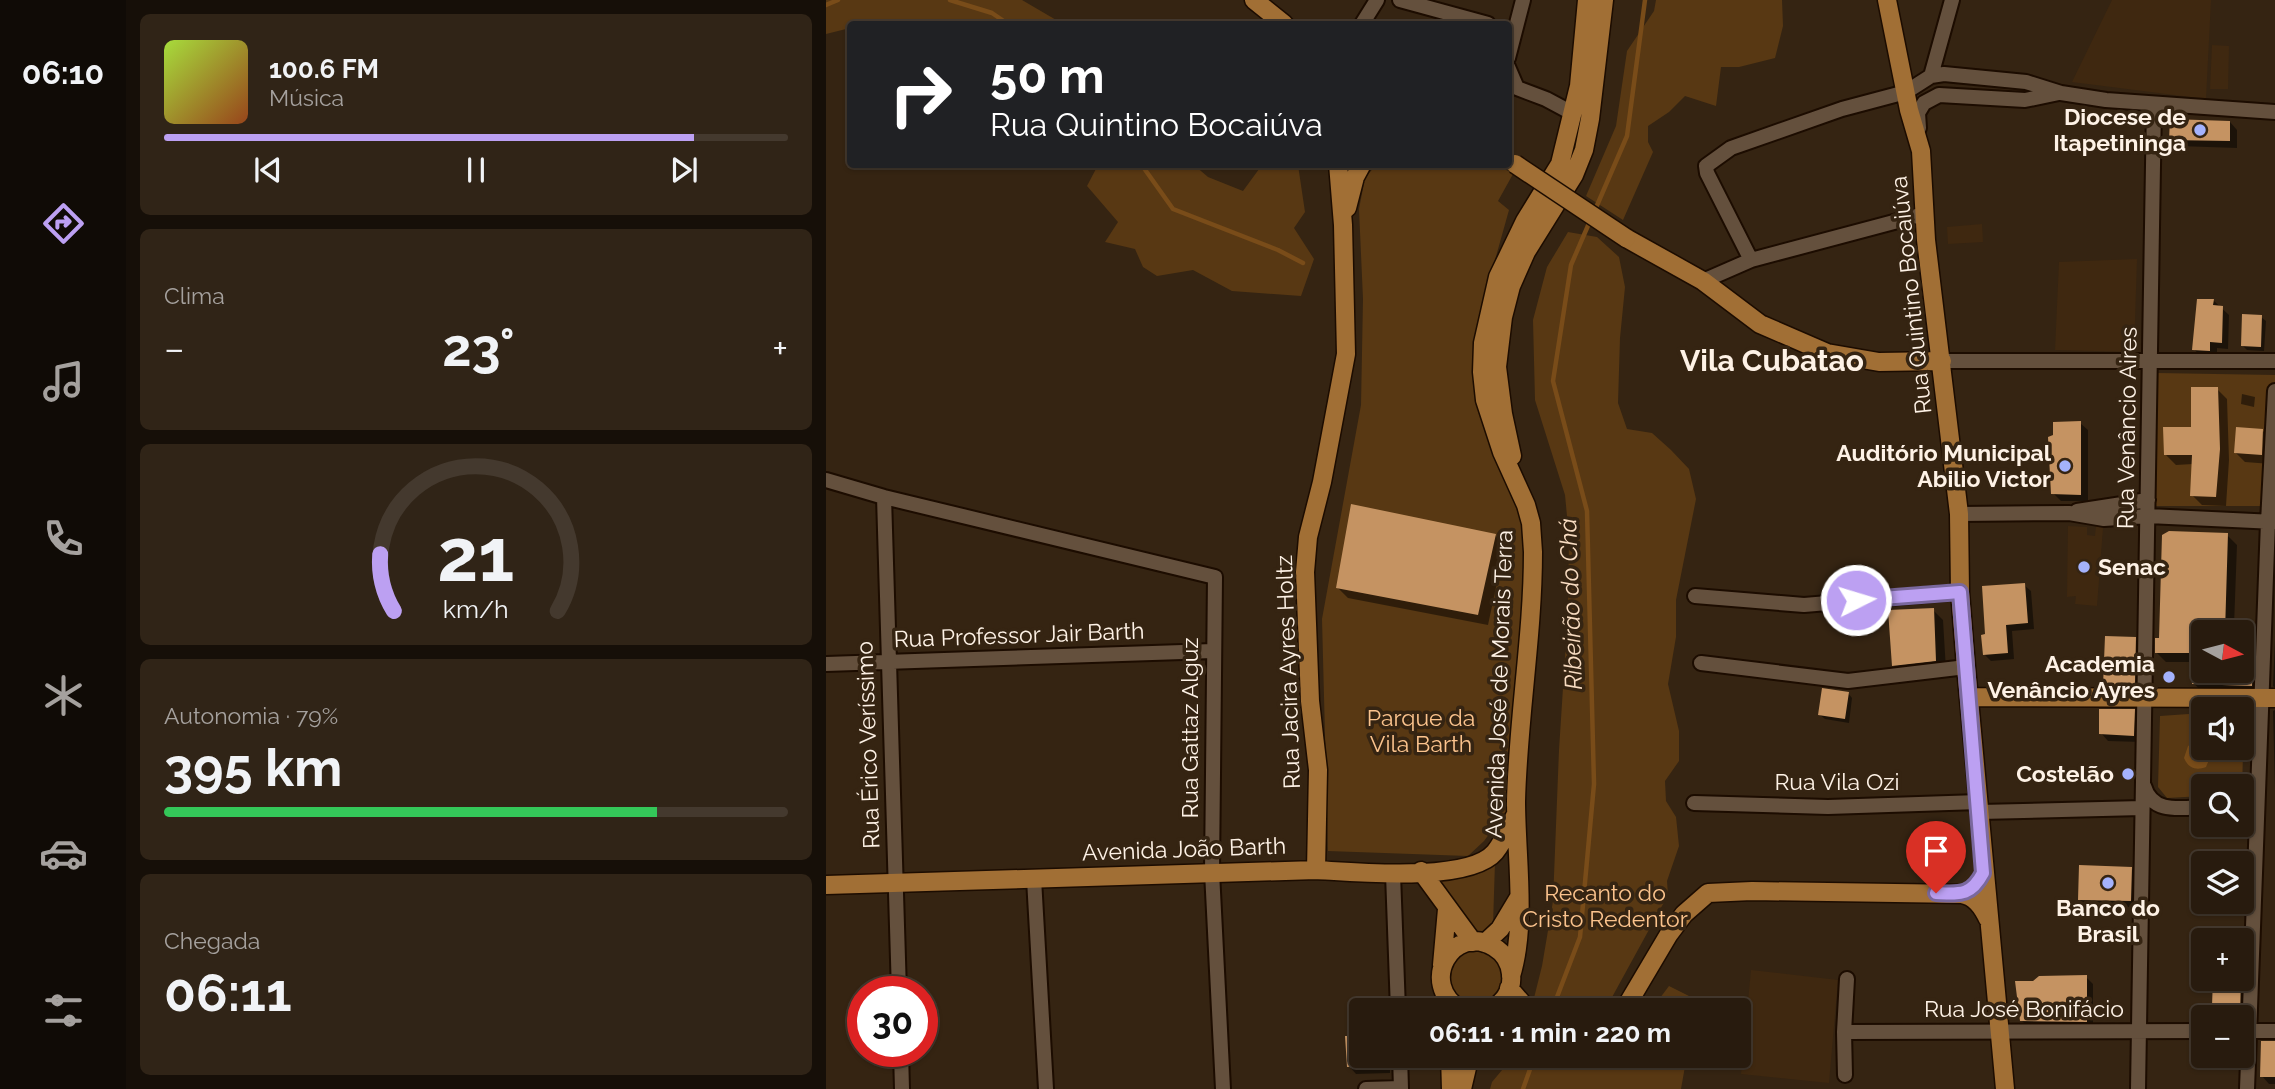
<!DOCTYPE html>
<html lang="pt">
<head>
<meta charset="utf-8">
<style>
	:root { --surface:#281b0e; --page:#302417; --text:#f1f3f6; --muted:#a5a19e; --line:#44392e; --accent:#bca0f2 }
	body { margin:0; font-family:Raleway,sans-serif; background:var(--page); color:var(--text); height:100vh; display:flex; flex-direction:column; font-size:26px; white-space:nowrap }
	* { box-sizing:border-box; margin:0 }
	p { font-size:23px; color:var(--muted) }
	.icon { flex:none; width:38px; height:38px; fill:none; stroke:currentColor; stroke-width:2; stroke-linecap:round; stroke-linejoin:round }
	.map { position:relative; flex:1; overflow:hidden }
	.panel { display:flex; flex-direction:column; gap:14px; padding:14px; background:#160f08; width:700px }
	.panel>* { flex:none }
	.hud { position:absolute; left:21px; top:21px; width:665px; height:147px; border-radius:7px; box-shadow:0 2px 5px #0004,0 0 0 2px var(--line); background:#202124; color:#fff; overflow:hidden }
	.needle { width:46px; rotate:97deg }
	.buttons { position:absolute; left:1365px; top:620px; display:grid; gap:14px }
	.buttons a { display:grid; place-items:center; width:63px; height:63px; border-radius:7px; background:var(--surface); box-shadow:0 2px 5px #0004,0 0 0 2px var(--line); font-size:35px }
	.speed { position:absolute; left:21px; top:976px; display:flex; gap:14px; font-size:35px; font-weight:700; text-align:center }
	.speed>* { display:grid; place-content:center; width:91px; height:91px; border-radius:50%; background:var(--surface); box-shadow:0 2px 5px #0004,0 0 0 2px var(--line); line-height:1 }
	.speed .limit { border:10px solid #d22; background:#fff; color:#111 }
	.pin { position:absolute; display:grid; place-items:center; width:60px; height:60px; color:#fff; margin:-72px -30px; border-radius:50% 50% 50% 0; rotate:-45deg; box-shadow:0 0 7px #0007 }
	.pin .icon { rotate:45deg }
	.me { position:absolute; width:77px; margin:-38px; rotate:85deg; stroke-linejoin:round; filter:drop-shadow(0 0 5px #0008) }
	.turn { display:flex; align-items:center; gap:24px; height:147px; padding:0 28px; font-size:32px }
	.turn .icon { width:91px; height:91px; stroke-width:2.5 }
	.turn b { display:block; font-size:49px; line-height:60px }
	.big { font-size:52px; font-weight:700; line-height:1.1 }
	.panel .tile { flex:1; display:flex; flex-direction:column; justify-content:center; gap:10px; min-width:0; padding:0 24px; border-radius:10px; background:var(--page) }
	.panel .dial { align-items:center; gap:0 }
	.dial svg { height:182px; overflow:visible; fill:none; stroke:var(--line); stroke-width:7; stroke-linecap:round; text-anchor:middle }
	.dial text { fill:var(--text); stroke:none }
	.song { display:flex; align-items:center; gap:21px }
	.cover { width:84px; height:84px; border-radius:10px; background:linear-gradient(135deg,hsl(80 70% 55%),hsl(20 70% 35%)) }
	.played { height:7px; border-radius:4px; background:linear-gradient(90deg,var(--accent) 85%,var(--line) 85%) }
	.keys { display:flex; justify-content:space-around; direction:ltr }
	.heat { display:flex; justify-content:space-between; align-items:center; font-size:38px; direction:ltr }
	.charge { height:10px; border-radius:5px; background:linear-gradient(90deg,#34c759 79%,var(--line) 0) }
	.trip { position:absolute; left:523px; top:998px; width:402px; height:70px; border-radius:7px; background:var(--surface); box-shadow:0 2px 5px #0004,0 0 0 2px var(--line); font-weight:700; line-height:70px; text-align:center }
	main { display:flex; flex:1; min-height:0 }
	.tab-bar { display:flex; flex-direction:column; width:126px; justify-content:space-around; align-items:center; background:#100b06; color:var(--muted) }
	.tab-bar .icon { width:49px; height:49px }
	.tab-bar .active { color:var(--accent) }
	.tab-bar b { font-size:32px; color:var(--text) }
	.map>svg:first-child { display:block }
</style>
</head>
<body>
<main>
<nav class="tab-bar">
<b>06:10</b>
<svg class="icon active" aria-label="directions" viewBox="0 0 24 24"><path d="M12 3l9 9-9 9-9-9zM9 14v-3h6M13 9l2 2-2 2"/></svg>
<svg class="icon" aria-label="music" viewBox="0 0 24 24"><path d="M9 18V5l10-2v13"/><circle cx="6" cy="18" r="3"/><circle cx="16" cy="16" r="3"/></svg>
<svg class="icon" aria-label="phone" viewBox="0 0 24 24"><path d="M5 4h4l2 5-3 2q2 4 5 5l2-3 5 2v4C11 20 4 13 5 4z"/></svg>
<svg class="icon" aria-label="climate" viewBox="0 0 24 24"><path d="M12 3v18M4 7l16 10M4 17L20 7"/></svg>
<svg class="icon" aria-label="car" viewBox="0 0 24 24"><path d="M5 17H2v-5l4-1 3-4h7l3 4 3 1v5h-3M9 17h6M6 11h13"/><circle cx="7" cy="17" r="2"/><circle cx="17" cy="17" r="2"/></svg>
<svg class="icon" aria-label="filters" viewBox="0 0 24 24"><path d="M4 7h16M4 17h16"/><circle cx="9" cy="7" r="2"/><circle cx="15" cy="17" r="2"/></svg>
</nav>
<section class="panel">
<div class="tile">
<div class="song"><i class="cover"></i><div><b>100.6 FM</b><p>Música</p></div></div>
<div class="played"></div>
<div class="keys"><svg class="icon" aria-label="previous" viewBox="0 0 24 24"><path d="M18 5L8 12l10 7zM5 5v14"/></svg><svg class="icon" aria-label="pause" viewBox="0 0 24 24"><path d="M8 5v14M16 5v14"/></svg><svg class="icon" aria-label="next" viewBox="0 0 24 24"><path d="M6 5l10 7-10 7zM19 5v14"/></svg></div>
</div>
<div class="tile"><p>Clima</p>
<div class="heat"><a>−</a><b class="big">23°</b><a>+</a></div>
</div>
<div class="tile dial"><svg viewBox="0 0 100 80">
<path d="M14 69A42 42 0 1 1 86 69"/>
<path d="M14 69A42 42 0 0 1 8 44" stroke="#bca0f2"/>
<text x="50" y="56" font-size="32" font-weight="700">21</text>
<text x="50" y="72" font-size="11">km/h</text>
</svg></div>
<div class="tile"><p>Autonomia · 79%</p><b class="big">395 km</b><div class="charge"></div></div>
<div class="tile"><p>Chegada</p><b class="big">06:11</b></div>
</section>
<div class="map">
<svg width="1449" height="1089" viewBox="0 0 1449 1089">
	<rect width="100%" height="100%" fill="#352412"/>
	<path fill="#3f2810" d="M1286 0H1385L1380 99 1246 82Z
		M1386 45 1403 46 1402 89H1384Z
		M1156 224 1157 242 1122 244 1121 227Z
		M1311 259 1308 352 1229 350 1233 262Z
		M1242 526 1261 527V535L1269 536 1270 526 1277 528 1271 606 1249 604 1250 596 1241 597Z
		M925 970 1012 980 1003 1083 915 1074Z"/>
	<path fill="#583813" d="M0 0H196L237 24H78C59 15 46 24 24 24V28L0 34Z
		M830 0H956L957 26 949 58 913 67H895L890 106 859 96 843 112 822 126V142L827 152 797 220 760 196 790 126 801 51 828 11Z
		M368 165 382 177 417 191 436 165H472L479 212 468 228 488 259 475 296 406 291 367 270 331 276 317 267 309 249 279 242 292 222 261 186 272 165Z
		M550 165H672L687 174 672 201 683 210 655 310 650 362 653 401 693 511 698 536V647L684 806 658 841 642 856 502 851 496 619 535 405 537 299 533 209 539 178Z
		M742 232 771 237 793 257 799 287 794 338 792 403 801 429 826 433 845 450 863 469 870 499 850 600V637L842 684 853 731V761L839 781 840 801 850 817 853 846 841 881 842 895 779 1010H719L707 1002 716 966 727 901 733 750 742 610 743 537 739 495 709 400 707 320 721 267Z
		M1331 373 1449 375V506H1329Z
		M1416 711H1418L1416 793V786H1377V796L1341 798 1332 787 1334 716 1377 713V747H1416Z
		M669 862 667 925 657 933 650 932 609 876Z
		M623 977a27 27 0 1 1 54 0a27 27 0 1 1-54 0Z
		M843 986 863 996 871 1010H822L828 1006Z
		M723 1055H861L855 1089H664L666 1082 687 1057Z"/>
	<path fill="#794c19" d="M1370 742 1377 743V747H1382L1385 755 1380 767C1370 771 1362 768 1358 758L1362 746Z"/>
	<path fill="#0007" fill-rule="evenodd" d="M1404 122 1411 130V148L1352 146 1345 139Z
		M1388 301 1403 315 1402 349 1391 348V358L1375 357 1368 349Z
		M1435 317 1440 321 1438 351 1421 350 1417 346Z
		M1391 389 1401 399 1403 460 1400 506 1376 505 1366 495 1367 464 1350 465 1340 455 1367 429Z
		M1416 394 1429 397 1428 407 1415 404Z
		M1254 423 1262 430V501H1235L1227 493Z
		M1437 431 1447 441 1445 464 1419 462 1409 452Z
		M669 535 679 545 662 625 522 598 512 588Z
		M1401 535 1411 545 1408 626 1428 627 1437 637 1435 695 1377 692 1367 683V662H1340L1330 652 1334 640ZM1377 632H1416V670H1377Z
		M1198 585 1205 591 1208 629 1186 631 1188 659 1165 661 1159 655Z
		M1107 610 1117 620 1120 670 1077 675 1067 665Z
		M1309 639 1316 646V693H1286L1279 685Z
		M1449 640V688L1447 686Z
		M1022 693 1026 698 1023 723 999 719 994 715Z
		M1449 710V789L1447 711Z
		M1308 711 1315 718V742L1282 741 1275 733Z
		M1305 868 1313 876 1312 907H1261L1253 899Z
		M1416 958 1422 964 1420 1028H1416V1017H1377V1022L1376 1008H1388L1389 978H1416Z
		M1260 977 1267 984V1028H1203L1195 1020Z
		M1449 1042V1084H1443L1436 1076Z
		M536 1055H564V1073L530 1074 523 1066Z"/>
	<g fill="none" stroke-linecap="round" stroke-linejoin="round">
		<path stroke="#794c19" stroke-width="4.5" d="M124 0 166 13 182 24
			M0 5 12 0
			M315 164 347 209 452 250 477 263
			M769 210 801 136 819 0
			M726 1010 754 937 768 784 761 511 727 381 745 265 764 221
			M697 1089 709 1055"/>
	</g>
	<path fill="#c59362" d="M1344 119 1404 121V141L1343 140Z
		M1371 299H1388L1387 305 1397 306 1396 343 1384 342V351L1366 350Z
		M1416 314 1436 315 1435 347 1415 346Z
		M1365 387H1392L1394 449 1390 497 1364 496 1366 455H1338L1337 427H1365Z
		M1255 421V495L1225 494 1222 437 1227 435V422Z
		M1410 427 1437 429 1436 455 1408 453Z
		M525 504 670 534 652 615 510 588Z
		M1343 531 1402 533 1399 632H1377V670H1416V625L1429 626 1426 686 1366 684 1365 653H1329V638H1333L1336 535Z
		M1199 583 1202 623 1180 625 1182 653 1157 655 1155 635 1159 634 1156 586Z
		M1108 608 1110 661 1066 666 1062 610Z
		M1279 636 1310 637 1309 686H1277Z
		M996 688 1023 692 1019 719 992 715Z
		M1273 709H1309L1308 736 1273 734Z
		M1253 865 1306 867 1305 901 1252 900Z
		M1261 975V1022L1194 1021 1189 981H1207L1213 976Z
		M1387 978H1415L1414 1017H1374V1006H1386Z
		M519 1036H536V1055H557V1066L521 1067Z
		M1435 1041H1449V1077H1434Z"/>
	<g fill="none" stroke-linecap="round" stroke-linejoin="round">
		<g stroke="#1c0c00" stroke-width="18">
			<path id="minor" d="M574 0 662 24
				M536 24 551 0
				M682 58 697 0
				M682 67 691 88 720 99 748 114
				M1105 76 1126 0
				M1093 128 1092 113 1098 103 1113 95 1199 100 1233 93
				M925 260 881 173 880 166 905 148 1016 109 1080 92 1105 76 1118 74 1200 82 1235 93 1280 100 1449 112
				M877 281 925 260 1098 214
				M1116 361H1449
				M0 480 58 497 389 577 386 872 397 1089
				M58 497 73 992
				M1251 511 1322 500
				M1133 514 1243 513 1278 519 1322 516 1449 522
				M869 596 978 605 1134 592
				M875 663 1022 681 1140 667
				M0 664 387 651
				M1318 786C1326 814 1354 808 1377 807
				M868 803 1002 807 1153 802
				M1416 806H1431
				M1154 812 1316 808
				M567 874 572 1010
				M208 879 220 1089
				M1417 1031H1449
				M1018 1032 1377 1031
				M75 1052 76 1089
				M574 1055 575 1089
				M1019 1075 1018 1032 1021 979
				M540 1089 575 1088
				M1312 1089 1328 104
				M1421 1089 1442 522 1449 391"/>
		</g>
		<g stroke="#1c0c00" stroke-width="21">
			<path id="major" d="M428 0 458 24
				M1061 0 1083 110 1095 151 1100 240 1133 514 1134 592 1140 667 1179 1089
				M521 208 529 177 536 164
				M800 238 877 281 934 324 1001 353 1053 362 1116 361
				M686 456 677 414 671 367 677 317 685 286 700 252 748 175 758 150 764 119 778 0
				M1143 697 1449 698
				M490 870 492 770 484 701 479 572 482 537 496 482 520 354 517 225 512 164
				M595 871 647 942
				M0 885 490 870C529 872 643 883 669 852 678 841 684 826 690 814
				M659 943 674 929 692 899
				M616 965 621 909
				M685 976C701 924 690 856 690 801 692 718 707 635 707 552L705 523 700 505 676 452 659 400 656 372 657 343 672 277 699 221 734 164 753 86 761 0
				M683 988 702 1010
				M635 1010C591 984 627 922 668 947 678 953 684 963 685 974 687 990 678 1002 665 1010
				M798 1010 843 934 858 914 882 893 926 891 1136 894C1149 896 1157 908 1162 919
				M624 1055 625 1089
				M636 1089 644 1055"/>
		</g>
		<use href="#minor" stroke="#64503d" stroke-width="14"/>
		<use href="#major" stroke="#a16f35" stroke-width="18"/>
		<g stroke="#1c0c00" stroke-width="21" stroke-linecap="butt">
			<path id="major-bridge" d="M689 164 800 238"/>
		</g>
		<use href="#major-bridge" stroke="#a16f35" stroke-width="18"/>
	</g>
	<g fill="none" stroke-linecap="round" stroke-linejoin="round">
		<g stroke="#7a689d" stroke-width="18">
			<path id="route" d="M1030 600 1134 592 1157 873C1145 896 1134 894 1110 893"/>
		</g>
		<use href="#route" stroke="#bca0f2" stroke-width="12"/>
	</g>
	<g fill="#a4b2fc" stroke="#352412" stroke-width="2.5">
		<circle cx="1374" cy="130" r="7"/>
		<circle cx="1239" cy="466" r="7"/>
		<circle cx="1258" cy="567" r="7"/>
		<circle cx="1343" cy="677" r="7"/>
		<circle cx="1302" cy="774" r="7"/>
		<circle cx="1282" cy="883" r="7"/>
	</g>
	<g text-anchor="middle" stroke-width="7" stroke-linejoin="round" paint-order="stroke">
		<g font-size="23" font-weight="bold" fill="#fef2e6" stroke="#352412" text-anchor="end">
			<text x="1360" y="125">Diocese de<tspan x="1360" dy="26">Itapetininga</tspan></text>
			<text x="1225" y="461">Auditório Municipal<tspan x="1225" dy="26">Abilio Victor</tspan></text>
			<text x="1272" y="575" text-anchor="start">Senac</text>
			<text x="1329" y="672">Academia<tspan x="1329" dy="26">Venâncio Ayres</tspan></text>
			<text x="1288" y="782">Costelão</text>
			<text x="1282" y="916" text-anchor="middle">Banco do<tspan x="1282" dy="26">Brasil</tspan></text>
		</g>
		<g font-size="23" fill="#fef2e6" stroke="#352412">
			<text transform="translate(1085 295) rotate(-96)" y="8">Rua Quintino Bocaiúva</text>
			<text transform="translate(1301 428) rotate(-89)" y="8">Rua Venâncio Aires</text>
			<text transform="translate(193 635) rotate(-2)" y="8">Rua Professor Jair Barth</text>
			<text transform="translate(462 672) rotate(-92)" y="8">Rua Jacira Ayres Holtz</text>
			<text transform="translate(673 684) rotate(-88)" y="8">Avenida José de Morais Terra</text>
			<text transform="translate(364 728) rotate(-90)" y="8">Rua Gattaz Alguz</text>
			<text transform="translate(42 745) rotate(-92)" y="8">Rua Érico Veríssimo</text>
			<text x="1011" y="790">Rua Vila Ozi</text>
			<text transform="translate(358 849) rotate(-2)" y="8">Avenida João Barth</text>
			<text x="1198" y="1017">Rua José Bonifácio</text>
		</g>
		<g font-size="23" fill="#fbc38d" stroke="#352412">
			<text x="595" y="726">Parque da<tspan x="595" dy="26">Vila Barth</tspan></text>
			<text x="779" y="901">Recanto do<tspan x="779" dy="26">Cristo Redentor</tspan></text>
		</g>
		<g font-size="24" font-style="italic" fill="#f8dcc1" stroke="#352412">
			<text transform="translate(745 604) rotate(-92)" y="8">Ribeirão do Chá</text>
		</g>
		<g font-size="30" font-weight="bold" fill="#fef2e6" stroke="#352412">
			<text x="946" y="371">Vila Cubatao</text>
		</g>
	</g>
</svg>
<div class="buttons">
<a><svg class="needle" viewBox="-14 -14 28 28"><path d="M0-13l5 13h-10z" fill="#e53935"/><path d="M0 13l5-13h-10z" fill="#a5a19e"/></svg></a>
<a><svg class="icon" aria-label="sound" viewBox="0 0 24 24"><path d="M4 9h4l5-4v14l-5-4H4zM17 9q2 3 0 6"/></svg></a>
<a><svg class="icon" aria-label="search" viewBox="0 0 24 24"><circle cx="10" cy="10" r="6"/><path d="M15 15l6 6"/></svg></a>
<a><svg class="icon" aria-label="layers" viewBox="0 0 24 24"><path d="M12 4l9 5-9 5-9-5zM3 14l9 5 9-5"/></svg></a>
<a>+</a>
<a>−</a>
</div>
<div class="speed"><div class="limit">30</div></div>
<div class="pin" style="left:1110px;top:893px;background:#d93025"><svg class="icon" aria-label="arrive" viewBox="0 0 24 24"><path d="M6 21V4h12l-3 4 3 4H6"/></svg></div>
<svg class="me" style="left:1030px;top:600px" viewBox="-20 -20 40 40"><circle r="17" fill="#bca0f2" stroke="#fff" stroke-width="3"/><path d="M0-11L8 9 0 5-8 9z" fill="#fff"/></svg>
<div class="trip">06:11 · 1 min · 220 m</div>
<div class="hud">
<div class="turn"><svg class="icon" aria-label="right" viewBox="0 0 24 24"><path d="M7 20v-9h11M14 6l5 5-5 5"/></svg><div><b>50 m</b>Rua Quintino Bocaiúva</div></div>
</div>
</div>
</main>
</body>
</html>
